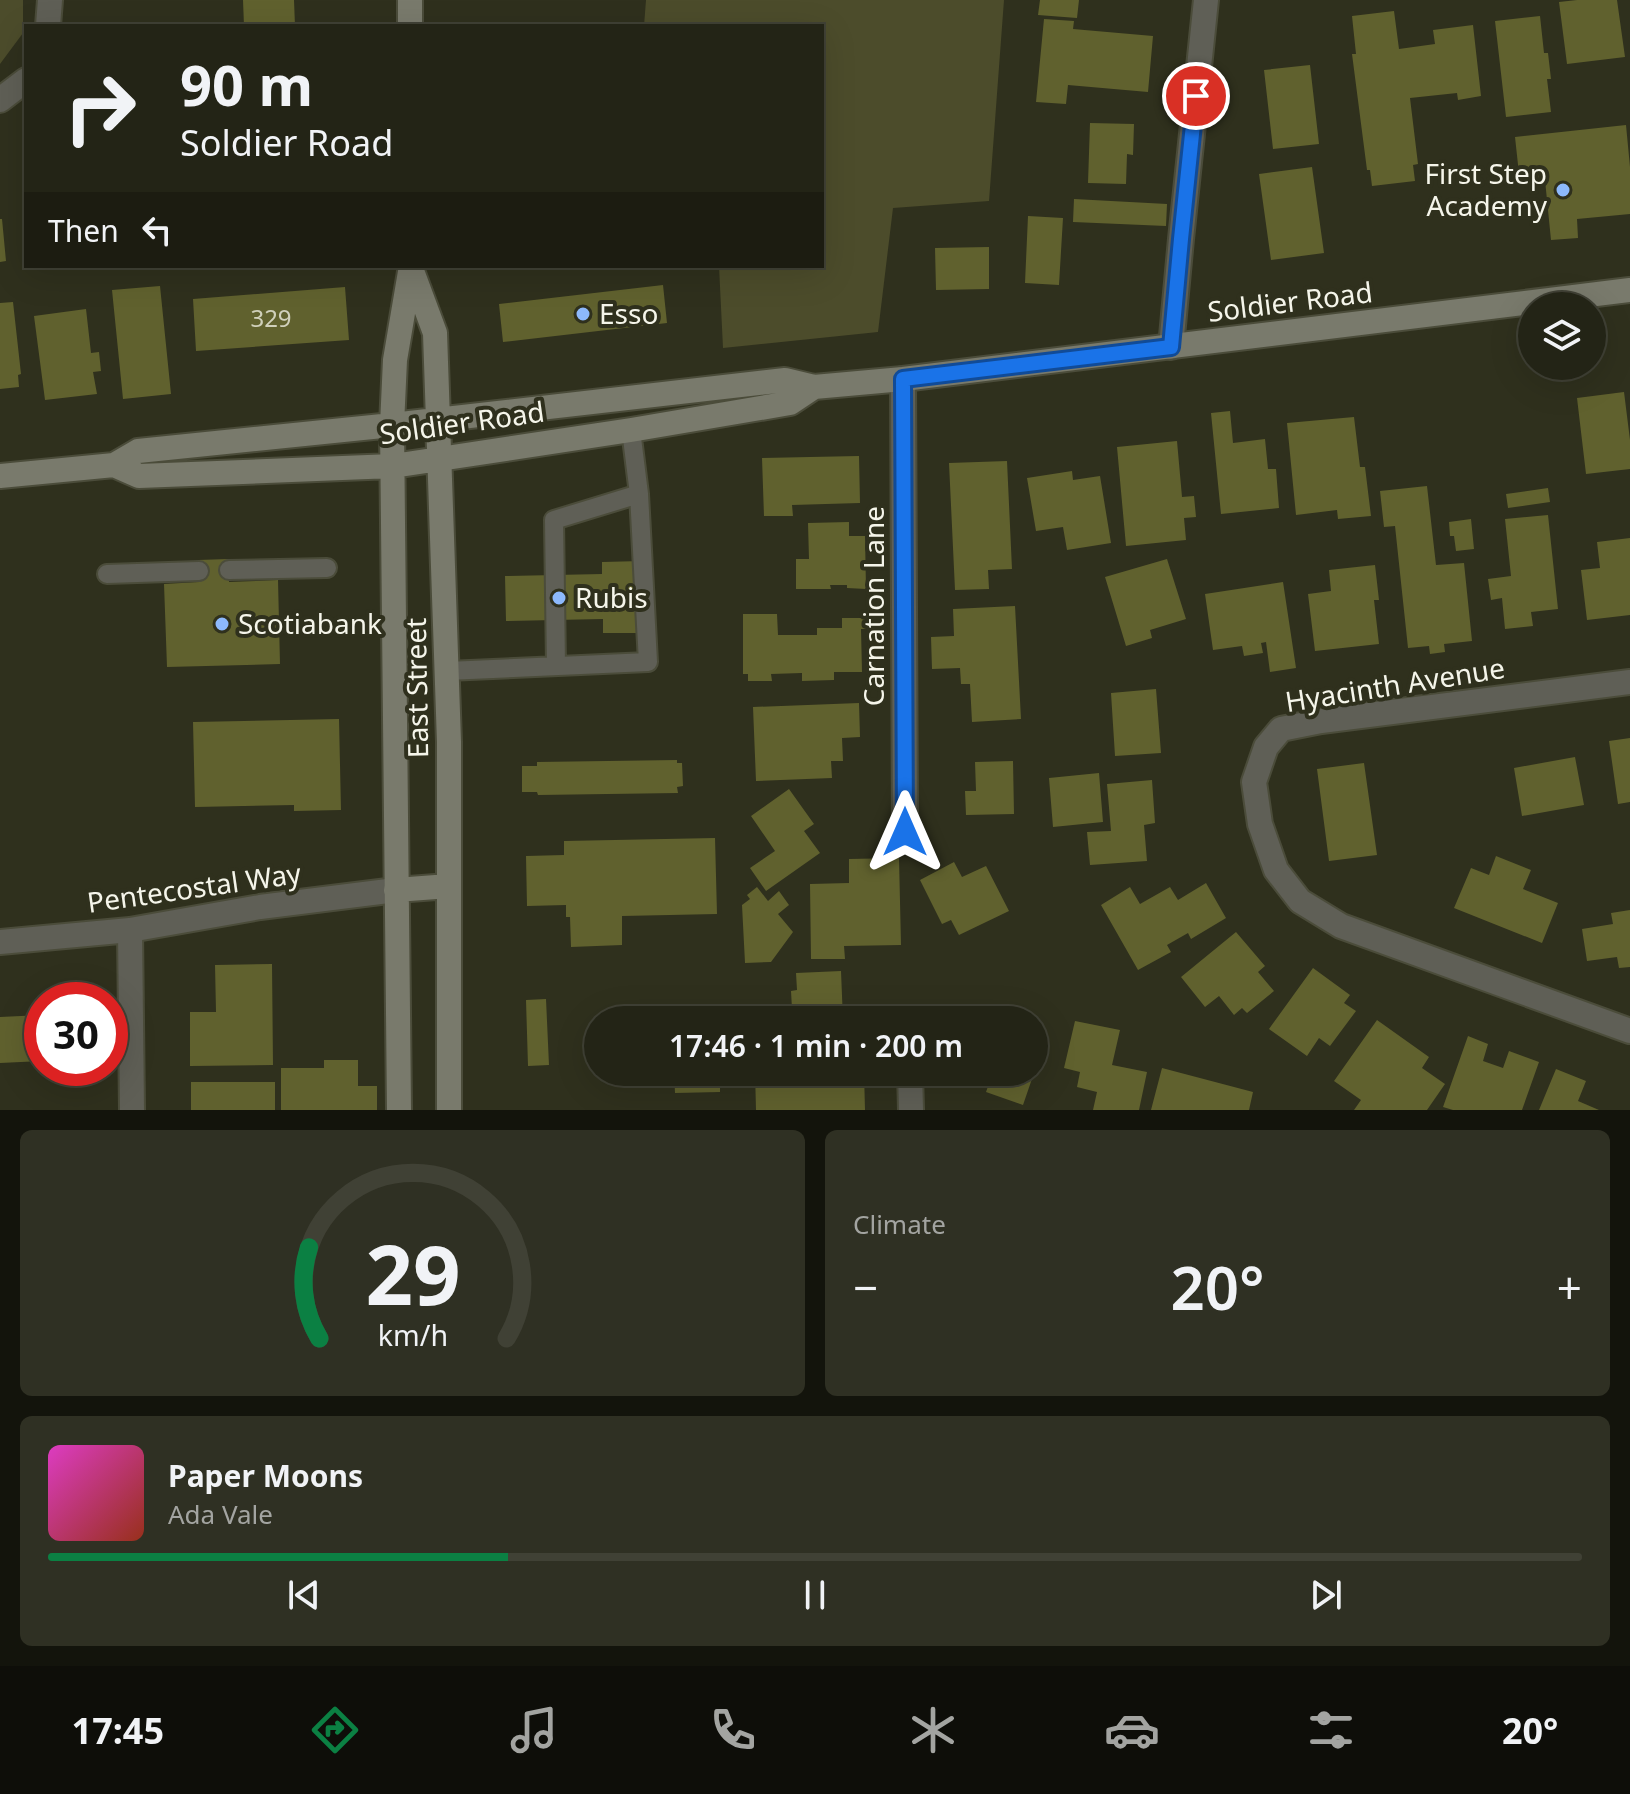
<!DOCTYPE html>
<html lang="en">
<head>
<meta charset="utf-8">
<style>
	:root { --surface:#232416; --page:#2f3023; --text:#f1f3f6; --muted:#a3a4a1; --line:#404135; --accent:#0b8043 }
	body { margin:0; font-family:"Noto Sans",sans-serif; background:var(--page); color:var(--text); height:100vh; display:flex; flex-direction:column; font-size:30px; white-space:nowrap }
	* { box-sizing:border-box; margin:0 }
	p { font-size:26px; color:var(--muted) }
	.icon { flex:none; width:44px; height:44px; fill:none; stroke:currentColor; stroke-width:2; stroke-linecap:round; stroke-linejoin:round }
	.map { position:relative; height:1110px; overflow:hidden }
	.details { display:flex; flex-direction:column; gap:20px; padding:20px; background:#13140c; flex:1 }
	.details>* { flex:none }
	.top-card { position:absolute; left:24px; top:24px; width:800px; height:244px; border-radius:0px; box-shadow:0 8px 32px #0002,0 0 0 2px var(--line); background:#232416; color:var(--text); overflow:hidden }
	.buttons { position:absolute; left:1518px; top:292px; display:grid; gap:16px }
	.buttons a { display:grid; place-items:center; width:88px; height:88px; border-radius:50%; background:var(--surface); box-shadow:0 8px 32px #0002,0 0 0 2px var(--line); font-size:40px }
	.speed { position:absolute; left:24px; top:982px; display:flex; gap:16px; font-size:40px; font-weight:700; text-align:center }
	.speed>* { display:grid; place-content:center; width:104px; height:104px; border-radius:50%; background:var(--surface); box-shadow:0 8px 32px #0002,0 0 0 2px var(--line); line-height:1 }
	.speed .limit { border:12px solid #d22; background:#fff; color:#111 }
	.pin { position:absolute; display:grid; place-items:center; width:68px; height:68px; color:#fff; margin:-34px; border:4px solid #fff; border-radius:50%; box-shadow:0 2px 8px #0007 }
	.me { position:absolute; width:88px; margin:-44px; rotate:0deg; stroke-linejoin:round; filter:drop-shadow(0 0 6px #0008) }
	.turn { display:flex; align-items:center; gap:28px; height:168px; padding:0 24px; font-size:36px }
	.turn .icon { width:104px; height:104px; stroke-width:2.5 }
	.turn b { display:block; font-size:56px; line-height:68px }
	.then { display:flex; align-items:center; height:76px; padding:0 24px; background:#0003; gap:16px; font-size:30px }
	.big { font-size:60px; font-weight:600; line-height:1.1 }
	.details .card { flex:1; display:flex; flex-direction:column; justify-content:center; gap:12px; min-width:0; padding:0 28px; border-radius:12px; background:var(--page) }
	.details .dial { align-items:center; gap:0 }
	.dial svg { height:208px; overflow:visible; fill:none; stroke:var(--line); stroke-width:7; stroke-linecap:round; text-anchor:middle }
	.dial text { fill:var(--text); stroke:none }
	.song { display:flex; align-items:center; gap:24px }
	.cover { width:96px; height:96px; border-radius:12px; background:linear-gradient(135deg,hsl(310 70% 55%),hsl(10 70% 35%)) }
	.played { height:8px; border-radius:4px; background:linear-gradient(90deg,var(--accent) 30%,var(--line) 30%) }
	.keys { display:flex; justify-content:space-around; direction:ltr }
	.heat { display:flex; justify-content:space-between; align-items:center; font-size:44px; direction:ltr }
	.details .tiles { flex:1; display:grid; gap:20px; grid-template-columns:1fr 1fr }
	.card:last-child { grid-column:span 2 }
	.trip { position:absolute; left:584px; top:1006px; width:464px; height:80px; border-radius:40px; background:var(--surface); box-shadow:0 8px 32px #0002,0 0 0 2px var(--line); font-weight:600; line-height:80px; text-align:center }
	.menu { display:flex; height:128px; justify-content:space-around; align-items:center; background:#0e0e09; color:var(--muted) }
	.menu .icon { width:56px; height:56px }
	.menu .active { color:var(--accent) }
	.menu b { font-size:36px; color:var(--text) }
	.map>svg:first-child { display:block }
</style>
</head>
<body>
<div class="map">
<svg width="1630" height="1110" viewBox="0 0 1630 1110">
	<rect width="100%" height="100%" fill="#2f301d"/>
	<path fill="#4c4c2b" d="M0 0H23V33L0 64Z
		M646 0H1004L989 201 893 208 878 332 723 348 719 266H822V26H644Z"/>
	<path fill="#60612e" d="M243 0H294L295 26H244Z
		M1040 0H1079L1077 18 1038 15Z
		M1577 0H1617L1625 57 1567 64 1559 2Z
		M1394 11 1399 49 1435 44 1433 30 1473 25 1481 96 1458 100 1457 93 1410 98 1418 164 1413 165 1415 181 1372 186 1370 170H1367L1352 54H1356L1352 16Z
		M1540 16 1544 53H1548L1551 79H1547L1551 112 1506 117 1495 21Z
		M1044 19 1074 21 1073 29 1153 36 1148 92 1068 85 1066 104 1036 102Z
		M1310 65 1319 144 1273 149 1264 70Z
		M1090 123 1134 124 1133 155 1127 154 1126 184 1088 183Z
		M1626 125 1630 167V214L1577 219 1578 238 1551 240 1545 180 1520 183 1515 137Z
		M1312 167 1324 253 1271 260 1259 174Z
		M1074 199 1167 204 1166 226 1073 222Z
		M1028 216 1063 218 1059 285 1025 283Z
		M0 219H2L6 261 0 262Z
		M989 247V289L936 290 935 248Z
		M663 285 667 323 503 342 499 304Z
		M160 286 171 394 123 399 112 290Z
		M345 287 349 340 196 351 193 299Z
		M13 302 21 374 18 375 19 387 0 389V303Z
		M86 309 91 353 99 352 101 371 93 372 97 394 45 400 34 316Z
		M1624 392 1630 440V469L1586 474 1577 398Z
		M1230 411 1233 443 1265 439 1268 469H1276L1279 508 1221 514 1211 413Z
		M1354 417 1360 467H1365L1371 516 1338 519 1337 510 1296 515 1287 423Z
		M1177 441 1182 497 1194 496 1196 517 1184 518 1186 540 1126 546 1117 447Z
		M859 456 860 503 792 505 793 516H764L762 458Z
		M1007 461 1012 569 988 570 989 589 955 590 949 463Z
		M1072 471 1073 480 1100 476 1111 543 1067 550 1063 527 1036 531 1027 478Z
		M1427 486 1436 565 1464 563 1472 641 1444 644 1445 652 1430 654 1429 646 1408 648 1395 526 1384 527 1380 491Z
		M1548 488 1550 502 1508 508 1506 494Z
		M1548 515 1558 609 1531 612 1533 626 1505 629 1502 598 1491 600 1488 579 1511 576 1505 519Z
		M1471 519 1474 549 1456 551 1454 536H1450L1449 522Z
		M849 522V536H865L866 589 847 588V585H830L831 589H796V559H809L808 523Z
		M1630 538V615L1587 620 1581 570 1600 568 1597 542Z
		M228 559 229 582 278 580 280 664 167 667 164 584 199 582 198 560Z
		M1167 559 1186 619 1150 630 1152 638 1126 646 1105 577Z
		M642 561 643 633H603V619L506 621 505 576 602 574V562Z
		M1375 565 1379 600H1374L1379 644 1315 651 1308 594 1331 591 1329 570Z
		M1283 582 1296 668 1270 672 1266 642 1261 643 1263 653 1244 656 1242 646 1213 650 1205 594Z
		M1015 606 1021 719 972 722 970 684H961L960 668 932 669 931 637 954 636 953 609Z
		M743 614H777L778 635H817V628H842V618H866V629H861L862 672H834V680L802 681V673L771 674 772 681H748V674H743Z
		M1156 689 1161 753 1115 756 1111 693Z
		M859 703 860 737 842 738 843 761H831L832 778 756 781 753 707Z
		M339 719 341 810 294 811V805L195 807 193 722Z
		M1630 738V802L1618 804 1609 741Z
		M1575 757 1584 805 1522 816 1514 768Z
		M677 760V763H682L683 786 677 787 678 793 538 795 537 792H522V766H537V762Z
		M1013 761 1014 814 966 815 965 791H976L975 762Z
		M1364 763 1377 855 1329 861 1317 769Z
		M1099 773 1103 822 1053 827 1049 778Z
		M1152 780 1155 823 1144 825 1147 861 1090 865 1087 832 1111 831 1107 784Z
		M789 789 814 824 804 831 820 853 766 891 750 868 775 851 751 816Z
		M715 838 717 914 622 916V945L571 947 570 917H566V905L527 906 526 856 564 855V841Z
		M1496 856 1531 870 1523 889 1558 903 1542 943 1454 908 1471 868 1489 875Z
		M899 858 901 945 844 946 845 959H811L810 884 849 883V859Z
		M954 862 962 877 986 866 1009 911 959 935 951 920 942 924 920 880Z
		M1206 883 1226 918 1191 939 1188 933 1167 945 1171 952 1138 970 1101 905 1130 887 1140 904 1170 887 1178 900Z
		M757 887 768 901 779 891 789 905 778 914 793 932 771 962 745 963 742 905 750 899 747 895Z
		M1630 910V967L1619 968 1617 957 1587 961 1582 929 1613 924 1611 913Z
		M1236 932 1265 966 1258 972 1274 991 1247 1013 1242 1008 1234 1015 1219 996 1205 1007 1181 977Z
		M272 964 273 1065 190 1066V1012H216L215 965Z
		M1313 968 1350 995 1344 1003 1356 1011 1330 1046 1319 1038 1307 1056 1269 1029Z
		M841 971 843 1020H798L797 1009H792L791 991 797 990 796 973Z
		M546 999 549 1065 528 1066 526 1000Z
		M42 1015V1061L0 1063V1017Z
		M1377 1020 1429 1057 1422 1068 1445 1084 1427 1110H1354L1361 1100 1334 1081Z
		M1075 1021 1120 1030 1112 1065 1147 1072 1139 1110H1093L1097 1092 1077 1087 1080 1072 1064 1068Z
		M1468 1036 1488 1044 1483 1061 1503 1068 1509 1051 1539 1062 1522 1110H1453L1443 1107Z
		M324 1060H358V1086H377V1110H281V1068H324Z
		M1162 1068 1253 1092 1249 1110H1151Z
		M1556 1069 1586 1081 1578 1101 1599 1110H1539Z
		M674 1072H720V1092L675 1093Z
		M755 1072H864L865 1110H756Z
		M993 1072 1034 1073 1023 1105 986 1092Z
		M191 1082H275V1110H191Z"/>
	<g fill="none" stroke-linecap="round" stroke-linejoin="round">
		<g stroke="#4b4c3a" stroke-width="22">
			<path id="lane" d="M229 570 327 568
				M107 574 199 571
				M556 666 554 520 639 494
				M447 671 648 662 639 494 631 430"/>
		</g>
		<g stroke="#4b4c3a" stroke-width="28">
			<path id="street" d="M48 26 50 0
				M0 100 26 80
				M1171 347 1181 239 1206 0
				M903 379 905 832
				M1630 682 1321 721 1281 729 1266 747 1254 782 1260 824 1276 870 1300 901 1341 926 1630 1031
				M130 930 132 1110
				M0 942 130 930 260 907 396 890
				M910 1072 911 1110"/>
		</g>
		<g stroke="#4b4c3a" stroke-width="28">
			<path id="secondary" d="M410 0V26
				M412 271 435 333 449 742V1110
				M114 465 139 476 393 466 631 430 790 403 814 387
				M0 476 114 465 138 451 392 425 785 380 814 387 903 379 1630 290
				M396 890 449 886
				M399 1110 392 425 395 360 411 266"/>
		</g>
		<use href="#lane" stroke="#5f5f56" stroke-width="18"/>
		<use href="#street" stroke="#5f5f56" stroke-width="24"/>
		<use href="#secondary" stroke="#797a6c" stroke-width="24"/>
	</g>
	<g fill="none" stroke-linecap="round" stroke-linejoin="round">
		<g stroke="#114b97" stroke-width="20">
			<path id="route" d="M905 832 903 379 1171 347 1181 239 1196 96"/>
		</g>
		<use href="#route" stroke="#1a73e8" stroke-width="14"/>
	</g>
	<g fill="#8db9fc" stroke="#2f301d" stroke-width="3">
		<circle cx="1563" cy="190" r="8"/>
		<circle cx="583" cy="314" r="8"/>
		<circle cx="559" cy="598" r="8"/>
		<circle cx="222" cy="624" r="8"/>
	</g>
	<g text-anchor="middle" stroke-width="8" stroke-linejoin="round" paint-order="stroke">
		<g font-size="24" fill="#d0d0bb">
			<text x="271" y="327">329</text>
		</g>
		<g font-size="28" fill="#f5f5ea" stroke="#2f301d" text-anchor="start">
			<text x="1547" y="184" text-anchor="end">First Step<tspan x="1547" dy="32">Academy</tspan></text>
			<text x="599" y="324">Esso</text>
			<text x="575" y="608">Rubis</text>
			<text x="238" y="634">Scotiabank</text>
		</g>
		<g font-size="28" fill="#f5f5ea" stroke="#2f301d">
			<text transform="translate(1290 302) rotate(-7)" y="10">Soldier Road</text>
			<text transform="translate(462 423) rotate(-8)" y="10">Soldier Road</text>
			<text transform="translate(874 606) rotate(-90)" y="10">Carnation Lane</text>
			<text transform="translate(1395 685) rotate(-9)" y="10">Hyacinth Avenue</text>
			<text transform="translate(417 688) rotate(-91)" y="10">East Street</text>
			<text transform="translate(194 888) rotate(-8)" y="10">Pentecostal Way</text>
		</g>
	</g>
</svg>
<div class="buttons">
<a><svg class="icon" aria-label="layers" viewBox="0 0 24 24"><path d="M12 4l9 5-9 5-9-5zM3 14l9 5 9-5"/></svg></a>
</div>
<div class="speed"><div class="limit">30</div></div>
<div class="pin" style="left:1196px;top:96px;background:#d93025"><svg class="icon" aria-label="arrive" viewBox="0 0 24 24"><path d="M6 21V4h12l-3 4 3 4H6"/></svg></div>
<svg class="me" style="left:905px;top:832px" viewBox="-20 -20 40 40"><path d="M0-17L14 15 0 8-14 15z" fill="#1a73e8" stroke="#fff" stroke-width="4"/></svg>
<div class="trip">17:46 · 1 min · 200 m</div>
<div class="top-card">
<div class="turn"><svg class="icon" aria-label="right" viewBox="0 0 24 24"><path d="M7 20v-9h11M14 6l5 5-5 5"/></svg><div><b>90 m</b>Soldier Road</div></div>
<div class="then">Then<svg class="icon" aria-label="left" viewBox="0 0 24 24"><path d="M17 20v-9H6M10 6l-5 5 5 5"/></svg></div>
</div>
</div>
<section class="details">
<div class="tiles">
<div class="card dial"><svg viewBox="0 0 100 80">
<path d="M14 69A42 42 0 1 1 86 69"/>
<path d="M14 69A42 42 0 0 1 10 34" stroke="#0b8043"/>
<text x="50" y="56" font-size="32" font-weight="700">29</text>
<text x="50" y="72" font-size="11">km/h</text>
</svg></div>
<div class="card"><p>Climate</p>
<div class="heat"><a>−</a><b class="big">20°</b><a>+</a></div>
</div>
<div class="card">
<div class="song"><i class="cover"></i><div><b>Paper Moons</b><p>Ada Vale</p></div></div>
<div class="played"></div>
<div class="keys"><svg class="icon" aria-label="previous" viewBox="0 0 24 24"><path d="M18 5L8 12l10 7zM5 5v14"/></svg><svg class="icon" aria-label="pause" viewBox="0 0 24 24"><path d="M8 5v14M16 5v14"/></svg><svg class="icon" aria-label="next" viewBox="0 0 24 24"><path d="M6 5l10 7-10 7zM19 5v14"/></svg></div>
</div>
</div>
</section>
<nav class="menu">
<b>17:45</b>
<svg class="icon active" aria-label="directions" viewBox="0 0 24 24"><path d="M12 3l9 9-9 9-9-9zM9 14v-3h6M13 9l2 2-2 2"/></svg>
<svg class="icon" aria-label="music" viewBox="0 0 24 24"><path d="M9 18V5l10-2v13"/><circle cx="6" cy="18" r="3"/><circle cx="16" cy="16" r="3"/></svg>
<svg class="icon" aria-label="phone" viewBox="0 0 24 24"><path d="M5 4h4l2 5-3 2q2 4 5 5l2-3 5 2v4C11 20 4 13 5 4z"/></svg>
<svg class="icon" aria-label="climate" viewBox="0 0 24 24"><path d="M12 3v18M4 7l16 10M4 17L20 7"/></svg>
<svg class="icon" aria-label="car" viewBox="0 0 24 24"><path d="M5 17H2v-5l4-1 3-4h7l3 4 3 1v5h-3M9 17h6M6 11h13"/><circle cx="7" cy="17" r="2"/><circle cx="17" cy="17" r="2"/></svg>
<svg class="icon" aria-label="filters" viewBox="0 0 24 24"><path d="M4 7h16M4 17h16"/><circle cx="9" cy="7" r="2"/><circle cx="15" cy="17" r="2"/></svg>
<b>20°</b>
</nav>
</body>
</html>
